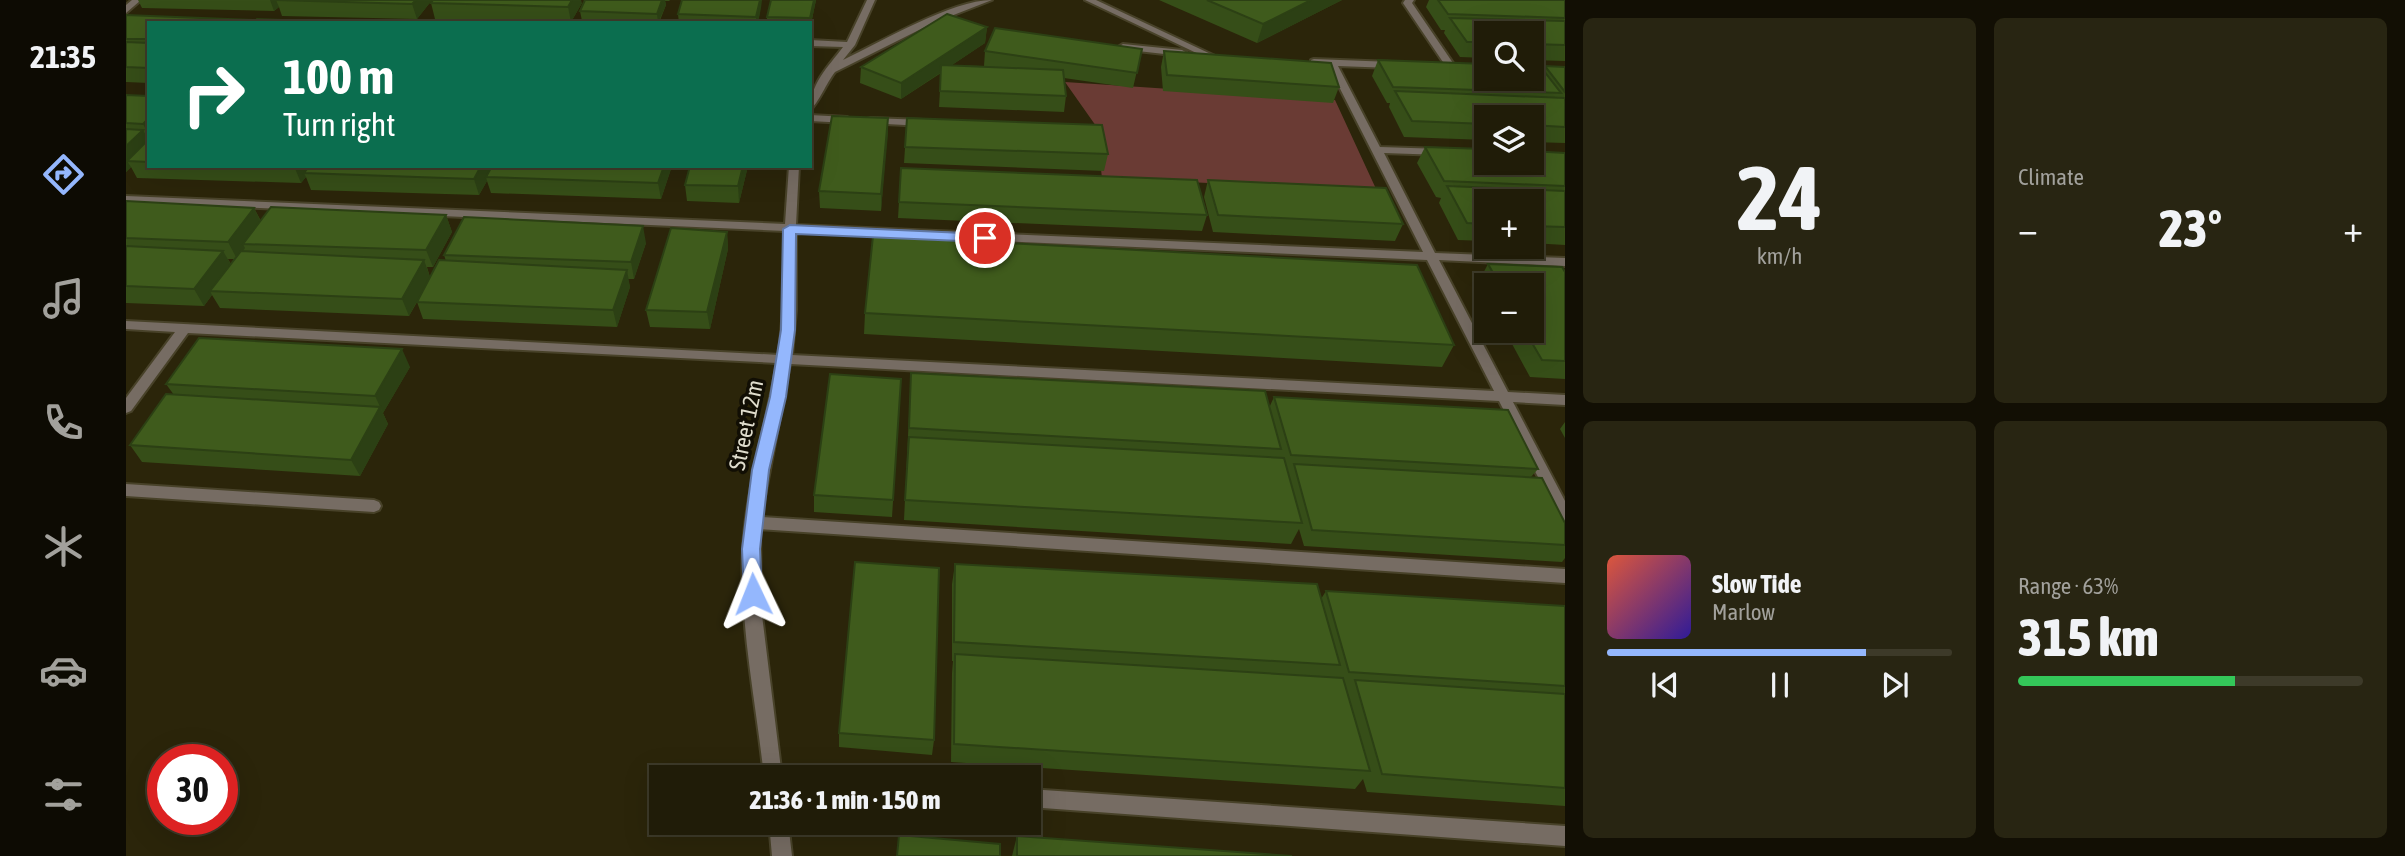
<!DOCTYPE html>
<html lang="en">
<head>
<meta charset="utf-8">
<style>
	:root { --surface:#201c08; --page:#282512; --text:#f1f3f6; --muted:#a2a19c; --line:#3d3a29; --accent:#94b7fd }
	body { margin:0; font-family:"Asap Condensed",sans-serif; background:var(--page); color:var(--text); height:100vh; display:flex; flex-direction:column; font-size:26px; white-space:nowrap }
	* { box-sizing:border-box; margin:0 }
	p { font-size:23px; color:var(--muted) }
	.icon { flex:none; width:38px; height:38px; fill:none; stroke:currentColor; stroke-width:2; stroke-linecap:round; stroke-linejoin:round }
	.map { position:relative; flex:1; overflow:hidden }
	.drawer { display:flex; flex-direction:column; gap:18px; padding:18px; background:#120f04; width:840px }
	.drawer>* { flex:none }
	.hud { position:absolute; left:21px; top:21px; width:665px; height:147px; border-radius:0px; box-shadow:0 7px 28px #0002,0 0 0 2px var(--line); background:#0b6e4f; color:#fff; overflow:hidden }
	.fabs { position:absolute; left:1348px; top:21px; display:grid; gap:14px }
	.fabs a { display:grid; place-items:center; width:70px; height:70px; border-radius:0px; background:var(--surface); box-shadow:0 7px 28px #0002,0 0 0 2px var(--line); font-size:35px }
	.speed { position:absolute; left:21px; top:744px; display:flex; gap:14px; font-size:35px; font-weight:700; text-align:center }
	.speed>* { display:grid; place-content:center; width:91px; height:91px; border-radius:50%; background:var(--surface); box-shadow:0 7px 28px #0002,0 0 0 2px var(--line); line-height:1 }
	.speed .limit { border:10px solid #d22; background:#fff; color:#111 }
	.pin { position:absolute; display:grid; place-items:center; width:60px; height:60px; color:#fff; margin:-30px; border:4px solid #fff; border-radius:50%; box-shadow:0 2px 7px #0007 }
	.me { position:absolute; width:77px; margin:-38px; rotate:358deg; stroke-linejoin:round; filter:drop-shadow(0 0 5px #0008) }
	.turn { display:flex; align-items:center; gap:24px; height:147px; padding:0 21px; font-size:32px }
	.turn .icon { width:91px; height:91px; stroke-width:2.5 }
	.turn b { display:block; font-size:49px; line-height:60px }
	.big { font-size:52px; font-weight:800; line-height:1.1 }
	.drawer .widget { flex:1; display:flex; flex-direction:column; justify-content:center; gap:10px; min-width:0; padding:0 24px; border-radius:10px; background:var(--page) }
	.drawer .dial { align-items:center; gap:0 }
	.dial b { font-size:91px; line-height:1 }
	.song { display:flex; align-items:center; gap:21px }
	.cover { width:84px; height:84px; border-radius:10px; background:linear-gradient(135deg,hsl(10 70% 55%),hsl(250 70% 35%)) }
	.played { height:7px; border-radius:4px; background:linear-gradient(90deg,var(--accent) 75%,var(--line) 75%) }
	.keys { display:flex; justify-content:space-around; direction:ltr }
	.heat { display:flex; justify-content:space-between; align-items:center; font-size:38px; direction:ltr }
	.charge { height:10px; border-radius:5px; background:linear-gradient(90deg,#34c759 63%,var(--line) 0) }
	.drawer .tiles { flex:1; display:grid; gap:18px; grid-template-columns:repeat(2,1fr) }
	.trip { position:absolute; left:523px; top:765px; width:392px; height:70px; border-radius:0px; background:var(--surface); box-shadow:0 7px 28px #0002,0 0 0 2px var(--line); font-weight:800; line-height:70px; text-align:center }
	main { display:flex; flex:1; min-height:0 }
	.menu { display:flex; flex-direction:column; width:126px; justify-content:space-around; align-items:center; background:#0d0b03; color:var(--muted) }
	.menu .icon { width:49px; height:49px }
	.menu .current { color:var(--accent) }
	.menu b { font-size:32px; color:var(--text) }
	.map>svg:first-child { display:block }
</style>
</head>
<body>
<main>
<nav class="menu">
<b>21:35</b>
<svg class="icon current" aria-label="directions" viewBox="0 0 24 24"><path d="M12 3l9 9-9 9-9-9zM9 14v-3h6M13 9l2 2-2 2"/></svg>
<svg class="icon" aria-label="music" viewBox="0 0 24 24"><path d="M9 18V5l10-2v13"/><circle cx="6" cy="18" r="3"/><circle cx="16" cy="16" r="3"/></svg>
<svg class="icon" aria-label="phone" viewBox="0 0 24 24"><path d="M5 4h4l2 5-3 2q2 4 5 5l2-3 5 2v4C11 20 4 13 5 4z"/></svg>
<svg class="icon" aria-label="climate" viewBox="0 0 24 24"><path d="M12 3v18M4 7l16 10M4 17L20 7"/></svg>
<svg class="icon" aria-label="car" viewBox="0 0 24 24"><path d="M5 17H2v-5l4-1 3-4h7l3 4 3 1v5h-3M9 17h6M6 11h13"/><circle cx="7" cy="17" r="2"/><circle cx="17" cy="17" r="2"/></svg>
<svg class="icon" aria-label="filters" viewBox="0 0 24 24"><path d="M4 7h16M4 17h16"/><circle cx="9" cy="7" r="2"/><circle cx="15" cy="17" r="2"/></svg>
</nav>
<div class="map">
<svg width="1439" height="856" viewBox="0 0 1439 856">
	<rect width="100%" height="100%" fill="#2b250a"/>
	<path fill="#6a3b34" d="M939 82 1209 100 1251 191 976 178 970 126Z"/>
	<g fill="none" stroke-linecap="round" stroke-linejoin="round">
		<g stroke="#484229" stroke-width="4">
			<path id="street" d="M6 0H15L0 13V5Z
				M741 0H749L729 45 717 60C755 42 826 0 866 0L807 23 709 72C701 82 692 104 684 110 684 84 702 67 717 47L684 46V40L721 42Z
				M959 0H970L1089 56 1081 58Z
				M1279 0H1288L1286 3 1329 66 1327 68H1321L1277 3Z
				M997 44 1056 50 1061 53 1056 56 994 49 992 47Z
				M1188 59 1266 62 1271 65 1266 68 1212 66 1254 147 1316 149 1321 152 1316 155 1258 153 1309 253 1439 258V266L1313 260 1382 392 1439 395V405L1387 402 1439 501V522L1434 520 1373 401 664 364 635 517 1439 569V583L634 529 635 607 656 777H638C630 701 613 624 617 548 621 485 640 425 651 363L62 333 5 411 0 413V398L49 332 0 329V321L653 355 657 310 659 231 0 202V196L659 224 663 166H673L670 225 1297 252 1202 65 1185 64V60ZM670 232 1301 260 1368 391 666 355 670 310Z
				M684 115 721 117 726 120 721 123 684 121Z
				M745 118 798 120 803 123 798 126 741 123V119Z
				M0 484 248 500 253 502 255 506 253 510 248 512 0 496Z
				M903 789 1439 826V846L903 807Z
				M643 822H662L666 856H646Z"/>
		</g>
		<use href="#street" fill="#766c63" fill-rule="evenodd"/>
	</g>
	<path fill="#364e18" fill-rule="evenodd" d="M12 0H306L291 19 156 16 153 7 148 11 16 8Z
		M459 0H544L543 1H539L540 5 533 23 456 21 454 11Z
		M645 0H690L684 29V23H641V17Z
		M1033 0H1216L1131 43Z
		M1303 0H1439V61L1405 60V33H1360V58L1334 57 1318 33 1319 30H1315L1300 7Z
		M305 3H456L445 22 309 19Z
		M635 4 632 23H553L552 14Z
		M0 15 125 20 126 23H23V83L0 82Z
		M861 27 859 43 826 65 858 66 859 51 1016 49 1007 88 938 78 940 96 938 112 813 107 815 73 775 99 734 83 735 67Z
		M1038 51 1213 87 1207 103 1037 91 1035 67Z
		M1252 60 1417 70 1419 66 1439 67V143L1405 142V117H1360V140L1278 137 1263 107 1264 103H1261L1246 76Z
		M0 95 23 96V166H545V169L535 199 365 193 361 181 353 195 185 190 180 177 175 183 11 178 5 167 0 172Z
		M762 118 755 211 694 208 693 191Z
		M781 118 982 154 978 171 778 163Z
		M1299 147 1439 153V245L1405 243V201H1360V241L1332 240 1313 203 1315 198 1310 197 1291 163Z
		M564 166H622L613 203 561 201 559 185Z
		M775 168 1081 215 1076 231 772 218Z
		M1082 180 1277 224 1269 241 1087 232 1078 197Z
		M0 201 128 208 135 221 320 215 326 232 307 267H301L304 277 320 261 318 255 520 243 508 279H502L504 287 491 327 297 319 291 302 294 297 283 316 94 308 86 295 78 306 0 303ZM102 259H108L105 264Z
		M601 232 602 249 584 329 524 327 520 310Z
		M1362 264 1439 271V379L1404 377 1379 331H1405V285H1360V295L1353 281Z
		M739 313 1328 345 1316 367 738 334Z
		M284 367 257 413 262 424 234 476 16 462 4 445 48 395 40 384Z
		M785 373 1143 408 1148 397 1412 469 1405 477 1439 523V558L1436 562 1178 546 1173 529 1165 544 778 520Z
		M775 379 766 517 688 512V495Z
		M1439 422V438L1434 429Z
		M829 564 1195 599 1200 591 1439 606V806L1241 792 1237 779 1229 789 825 762 826 673 827 661H826V584Z
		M713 733 808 740 806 755 713 747Z
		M891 836 1166 856H886Z"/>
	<path fill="#2c4014" d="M144 0H159H150L153 7 148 11Z
		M290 0H306L291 19 286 4Z
		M446 0H455L456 3 445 22 442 7Z
		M536 0H539L540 5 532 23 531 14Z
		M634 0H636L635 8 632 23H630V17Z
		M688 0H690L684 29V18Z
		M1185 0H1216L1131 43 1137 24Z
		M861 27 859 43 775 99V83Z
		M23 118V135L17 124Z
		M762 118V134L755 211V194Z
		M17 130 23 141 1 161 5 167 0 172V146Z
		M168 166H188L178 173 180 177 175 183Z
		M355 166H369L360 177 361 181 353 195 348 179Z
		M538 166H545V169L535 199 532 183Z
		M617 166H622L613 203 612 186Z
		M128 208 136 224 117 244 119 248 111 259 102 242Z
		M320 215 326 232 307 267 300 250Z
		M517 226 520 243 508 279 505 262Z
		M601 232 602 249 584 329 581 312Z
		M97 251 107 268 84 291 86 295 78 306 68 289Z
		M298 260 304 277 283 316 276 299Z
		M501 270 504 287 491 327 487 310Z
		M276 349 284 367 257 413 249 396Z
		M254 407 262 424 234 476 225 460Z"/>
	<path fill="#3f5b1c" stroke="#2c4014" stroke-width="2" d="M150 0H290L286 4Z
		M307 0H446L442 7 305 3Z
		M459 0H536L531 14 454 11Z
		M556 0H634L630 17 552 14Z
		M645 0H688L684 18 641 17Z
		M1081 0H1185L1137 24Z
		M1312 0H1439V18L1322 14Z
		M821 14 861 27 775 83 735 67Z
		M0 15 125 20 122 23H23V39H0Z
		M1324 18 1439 21V45L1405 44V33H1360V42H1341Z
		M131 19 239 23H127Z
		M869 28 1016 49 1011 73 859 51Z
		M0 42 23 43V68L0 67Z
		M1038 51 1205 63 1213 87 1041 75Z
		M1252 60 1360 64V79H1405V65L1414 66 1435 93 1267 87Z
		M815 65 937 70 940 96 814 91Z
		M1419 66 1439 67V92Z
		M1269 91 1439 98V127L1405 125V117H1360V124L1286 121Z
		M0 95 23 96V118L17 124 0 123Z
		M706 116 762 118 755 194 693 191Z
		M781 118 976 125 982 154 779 147Z
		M0 129 17 130 0 146Z
		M23 139V162L1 161Z
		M1299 147 1360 149V163H1405V151L1439 153V186L1318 181Z
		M183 166H355L348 179 178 173Z
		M366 166H538L532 183 360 177Z
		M564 166H617L612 186 559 185Z
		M775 168 1071 180 1081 215 773 202Z
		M1082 180 1260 188 1277 224 1092 215Z
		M1321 186 1439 191V227L1405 226V201H1360V224L1341 223Z
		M0 201 128 208 102 242 0 238Z
		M145 207 320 215 300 250 117 244Z
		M338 217 517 226 505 262 318 255Z
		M545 228 601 232 581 312 520 310Z
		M747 236 1291 265 1328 345 739 313Z
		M0 246 97 251 68 289 0 286Z
		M115 251 298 260 276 299 84 291Z
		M313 260 501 270 487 310 291 302Z
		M1362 264 1436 267 1439 272V361L1416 360 1399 331H1405V285H1374Z
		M73 338 276 349 249 396 40 384Z
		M785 373 1139 391 1155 449 783 428Z
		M704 374 775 379 767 500 688 495Z
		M40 394 254 407 225 460 4 445Z
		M1148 397 1382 410 1412 469 1165 455Z
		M783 437 1158 458 1176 523 779 500Z
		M1168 464 1416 478 1439 523V545L1186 530Z
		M729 562 813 568 808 740 713 733Z
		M829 564 1191 584 1214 665 828 642Z
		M1200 591 1439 606V686L1223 672Z
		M829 654 1217 678 1244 771 828 744Z
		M1229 680 1439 694V788L1256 774Z
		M773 835 874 844V856H771Z
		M891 836 1166 856H891Z"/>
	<path fill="#94b7fd" stroke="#6077a4" stroke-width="2" d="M664 225 859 234 866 238 859 242 670 234 669 330 660 397 643 470 634 549 636 594 633 599 627 602 621 599 618 594 616 549 626 470 644 397 655 330 657 229Z"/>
	<g text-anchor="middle" stroke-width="7" stroke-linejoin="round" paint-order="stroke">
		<g font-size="23" fill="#dfdccc" stroke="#110e04">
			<text transform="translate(620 425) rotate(-78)" y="8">Street 12m</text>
		</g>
	</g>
</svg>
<div class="fabs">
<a><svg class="icon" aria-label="search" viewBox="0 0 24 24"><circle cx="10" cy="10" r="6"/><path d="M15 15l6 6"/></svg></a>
<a><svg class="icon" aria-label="layers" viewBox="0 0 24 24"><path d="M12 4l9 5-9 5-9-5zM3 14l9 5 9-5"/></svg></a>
<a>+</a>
<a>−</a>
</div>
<div class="speed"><div class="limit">30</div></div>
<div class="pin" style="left:859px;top:238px;background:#d93025"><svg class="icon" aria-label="arrive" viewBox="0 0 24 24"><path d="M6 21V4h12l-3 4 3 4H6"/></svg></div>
<svg class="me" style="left:627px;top:594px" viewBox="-20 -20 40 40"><path d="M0-17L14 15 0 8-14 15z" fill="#94b7fd" stroke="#fff" stroke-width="4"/></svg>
<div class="trip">21:36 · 1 min · 150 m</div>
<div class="hud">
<div class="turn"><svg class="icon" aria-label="right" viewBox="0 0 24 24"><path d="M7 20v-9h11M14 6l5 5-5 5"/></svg><div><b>100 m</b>Turn right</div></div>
</div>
</div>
<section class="drawer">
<div class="tiles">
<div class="widget dial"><b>24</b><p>km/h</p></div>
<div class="widget"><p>Climate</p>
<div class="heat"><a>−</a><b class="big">23°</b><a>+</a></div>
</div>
<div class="widget">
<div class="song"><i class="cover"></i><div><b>Slow Tide</b><p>Marlow</p></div></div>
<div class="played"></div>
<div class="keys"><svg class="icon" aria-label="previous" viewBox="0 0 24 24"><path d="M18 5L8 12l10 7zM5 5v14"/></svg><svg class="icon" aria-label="pause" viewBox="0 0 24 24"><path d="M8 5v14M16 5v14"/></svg><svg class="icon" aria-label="next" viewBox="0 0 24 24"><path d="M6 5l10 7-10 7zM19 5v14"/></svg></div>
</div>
<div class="widget"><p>Range · 63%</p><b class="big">315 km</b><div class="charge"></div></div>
</div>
</section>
</main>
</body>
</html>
